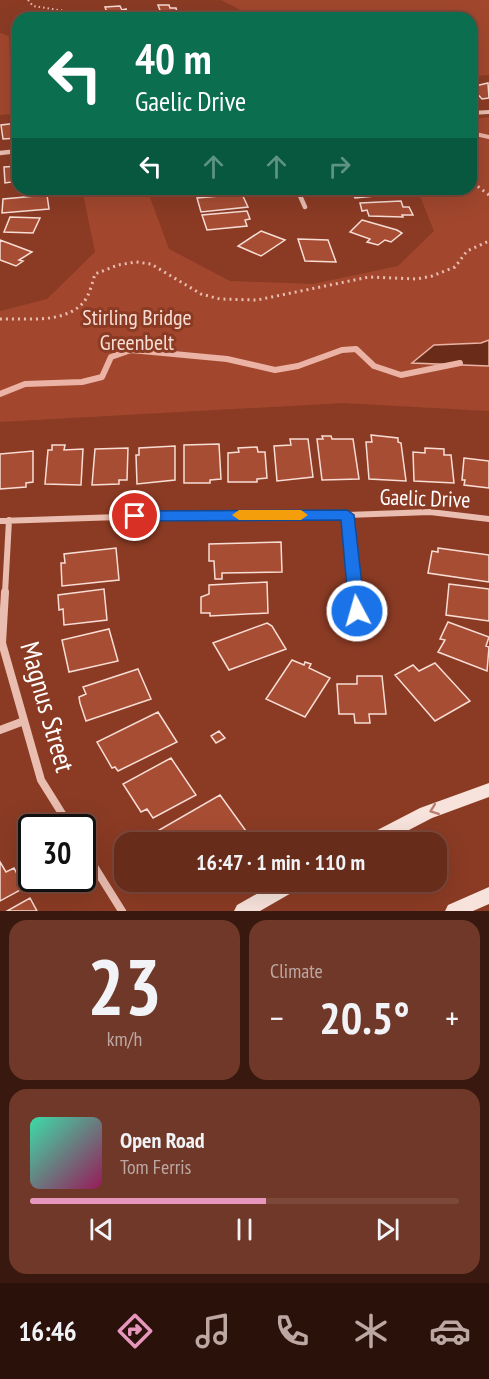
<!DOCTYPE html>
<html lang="en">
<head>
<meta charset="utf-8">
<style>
	:root { --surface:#682c1b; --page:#703828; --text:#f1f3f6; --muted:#bda7a3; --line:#7b483a; --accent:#e797bd }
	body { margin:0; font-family:"PT Sans Narrow",sans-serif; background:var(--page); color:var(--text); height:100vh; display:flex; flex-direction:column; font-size:22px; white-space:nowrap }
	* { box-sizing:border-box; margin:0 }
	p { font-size:20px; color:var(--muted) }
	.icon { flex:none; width:33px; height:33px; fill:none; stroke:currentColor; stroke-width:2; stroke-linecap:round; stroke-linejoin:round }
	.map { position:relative; height:911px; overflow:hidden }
	.side { display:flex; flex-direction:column; gap:9px; padding:9px; background:#39180f; flex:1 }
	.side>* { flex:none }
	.hud { position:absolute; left:12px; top:12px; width:465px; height:183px; border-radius:18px; box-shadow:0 6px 24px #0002,0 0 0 2px var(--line); background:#0b6e4f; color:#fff; overflow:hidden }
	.speed { position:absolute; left:18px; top:814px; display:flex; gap:12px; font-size:30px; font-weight:700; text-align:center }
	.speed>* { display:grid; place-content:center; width:78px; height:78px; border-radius:50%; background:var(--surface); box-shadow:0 6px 24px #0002,0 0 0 2px var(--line); line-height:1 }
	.speed .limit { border:3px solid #111; border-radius:9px; background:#fff; color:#111 }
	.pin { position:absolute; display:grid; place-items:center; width:51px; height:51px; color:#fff; margin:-26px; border:3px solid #fff; border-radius:50%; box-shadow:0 2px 6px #0007 }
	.me { position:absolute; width:66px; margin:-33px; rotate:354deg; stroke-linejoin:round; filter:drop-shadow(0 0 4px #0008) }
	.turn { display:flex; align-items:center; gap:21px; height:126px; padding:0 24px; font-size:27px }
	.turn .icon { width:78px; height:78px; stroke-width:2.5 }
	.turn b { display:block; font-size:42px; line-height:51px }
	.lanes { display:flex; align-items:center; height:57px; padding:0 24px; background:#0003; justify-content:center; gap:30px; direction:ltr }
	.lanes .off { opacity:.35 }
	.big { font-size:45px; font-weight:800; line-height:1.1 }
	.side .tile { flex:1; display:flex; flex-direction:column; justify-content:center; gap:9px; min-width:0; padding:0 21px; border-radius:18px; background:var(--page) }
	.side .dial { align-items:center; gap:0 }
	.dial b { font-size:78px; line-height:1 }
	.song { display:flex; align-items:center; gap:18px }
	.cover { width:72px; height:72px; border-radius:9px; background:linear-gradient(135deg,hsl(160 70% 55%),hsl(330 70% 35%)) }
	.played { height:6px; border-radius:3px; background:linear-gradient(90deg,var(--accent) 55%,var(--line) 55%) }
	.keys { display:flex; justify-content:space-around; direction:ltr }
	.heat { display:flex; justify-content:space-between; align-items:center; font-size:33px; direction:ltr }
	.side .tiles { flex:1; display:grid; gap:9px; grid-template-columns:1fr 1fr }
	.tile:last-child { grid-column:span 2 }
	.trip { position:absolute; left:114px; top:832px; width:333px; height:60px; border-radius:18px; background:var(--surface); box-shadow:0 6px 24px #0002,0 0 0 2px var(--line); font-weight:800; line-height:60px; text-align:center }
	.tabs { display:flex; height:96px; justify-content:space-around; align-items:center; background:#2a120b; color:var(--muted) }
	.tabs .icon { width:42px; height:42px }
	.tabs .selected { color:var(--accent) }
	.tabs b { font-size:27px; color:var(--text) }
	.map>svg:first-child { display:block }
</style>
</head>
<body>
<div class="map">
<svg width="489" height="911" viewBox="0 0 489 911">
	<rect width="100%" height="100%" fill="#8b3b24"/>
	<path fill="#a2472e" d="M221 0H489V75L471 76V18H256Z
		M0 33 9 36 12 114 0 115Z
		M489 117V411L343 403 0 422V311L47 299 95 252 82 189H147L169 249 230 281 313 284 398 266 434 231 417 189H471V119Z"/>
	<path fill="#6a2c19" stroke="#ebb3a5" stroke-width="1.5" d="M489 340V366L412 363 434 345 481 343Z"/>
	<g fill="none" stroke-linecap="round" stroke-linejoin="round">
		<path stroke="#ebb3a5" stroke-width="4" d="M471 133 489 137"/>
		<path stroke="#ebb3a5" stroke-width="6" d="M0 394 25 384 82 382 102 377 111 357 131 350 227 359 275 370 298 366 342 350 356 349 374 366 401 375 460 363"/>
	</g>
	<path fill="#a74d34" stroke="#f8ddd5" stroke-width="1.5" d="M158 5H169L170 8H176L177 12 161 13Z
		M120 6 122 10 126 9 128 14H123L124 18 105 16 104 13H107L105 7Z
		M488 83 489 98 482 99 471 87Z
		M18 123V138L3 139 1 125Z
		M18 166V181L5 183 4 167Z
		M216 189H260L218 193Z
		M350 189H393L397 194 355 198Z
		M242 194 248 207 201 212 197 198Z
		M47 195 49 209 2 213 3 199Z
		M401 201 403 207H409L413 215H402L403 217 369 216 367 210 362 211 360 203Z
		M247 211 250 219 245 220 247 226 207 230 202 215Z
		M10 217 40 218 33 233 4 232Z
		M362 220 397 230 402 233 391 242 385 240 378 245 367 242 370 239 350 232Z
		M261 231 285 240 261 256 238 246Z
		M298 239 328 240 336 262 305 261Z
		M0 240 32 252 19 260 23 261 16 266 0 260Z
		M371 435 398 438V442L401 443 406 481 369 479 366 442H372Z
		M322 436H331L332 439H353L359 479 322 480 317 439H323Z
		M290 439H308L313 477 277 481 274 446 291 445Z
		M219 444 221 479 210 480V483H184V445Z
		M52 445H65L64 450 83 449 81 485 45 484 48 450H52Z
		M175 446V480L137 484 136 455H139V448Z
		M257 447 258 452H265L267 478 257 479V482H228V453L239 452 238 448Z
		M128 448 127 480H119V484L92 485 95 449Z
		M425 448 444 449V455H451L454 483 414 481 413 452 425 453Z
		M33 451V482L26 483V487L0 489V454Z
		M464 458 489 461V488L464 485 465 480H462Z
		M281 542 282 572 222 573V579H215L214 561H209V544Z
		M116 548 119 580 62 586 61 563H65L64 554Z
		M438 548 489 555V582L428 573 432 551 438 552Z
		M267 582 268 613 210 616V613H201V597L209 594V585Z
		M449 584 489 589V621L446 615Z
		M104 589 107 620 64 625 63 609 59 610 58 595Z
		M448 622 489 637 486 646 489 647 487 671 438 652 445 640 440 639Z
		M267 623 272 626 286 649 229 670 213 643Z
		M109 629 118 661 69 672 62 640Z
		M292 660 304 665 305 662 311 664 309 668 330 678 305 717 266 699Z
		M435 663 470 701 435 721 395 675 413 665 419 671Z
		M138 669 151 699 86 721 80 703 79 697 86 694 83 687Z
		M357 676H382L386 714H369L370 723H355L354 714H339L337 684H357Z
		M158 712 177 742 118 771 115 767 112 768 97 742Z
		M219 731 225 738 216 743 211 736Z
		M171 758 196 795 153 818 147 809 141 812 123 784Z
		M220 795 246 831 226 843H161L154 833Z
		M0 862 6 872 14 868 24 888 0 901Z
		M30 898 37 911H7Z"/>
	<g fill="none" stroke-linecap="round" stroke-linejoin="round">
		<path stroke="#eabdb1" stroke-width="2" stroke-dasharray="1.5 3" stroke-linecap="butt" d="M28 0 33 6 65 11 78 18"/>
		<path stroke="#eabdb1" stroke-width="3" stroke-dasharray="2 4" stroke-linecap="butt" d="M471 168 476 175 472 182 489 195
			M0 319C25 318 62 324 82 304 89 297 92 284 95 274L118 265 136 262 151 264 201 294 220 299 257 300 369 277 417 279 432 276 455 267 467 251 489 241"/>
		<path stroke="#eabdb1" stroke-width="4" d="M471 113 489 112
			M12 152 18 151"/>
		<path stroke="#eabdb1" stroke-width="4.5" d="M0 153 18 151
			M297 189 305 207"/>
		<path stroke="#eabdb1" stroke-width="6" d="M347 515 355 593
			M0 521 178 515H347L430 512 489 519
			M5 593 9 520"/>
		<path stroke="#eabdb1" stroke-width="8" d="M5 592 2 643 41 780 71 828
			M355 592 357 611
			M0 730 24 721
			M82 847 122 911"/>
		<path fill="#f8e3dc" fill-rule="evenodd" d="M489 783V797L432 818 384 843H360L362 838 420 808Z
			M278 882H303L300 888 260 911H234L237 905Z
			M489 887V904L473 911H445L448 905Z"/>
	</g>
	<defs><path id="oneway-chevron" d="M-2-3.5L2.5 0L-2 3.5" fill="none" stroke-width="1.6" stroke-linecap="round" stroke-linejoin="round" transform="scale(1.5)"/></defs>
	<use stroke="#b77e6e" href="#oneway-chevron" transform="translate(434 810) rotate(159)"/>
	<path fill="#1a73e8" stroke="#114b97" stroke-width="1.5" d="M347 510 354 515 365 611 363 615H352L349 611 341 520 135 521 127 516 135 511Z"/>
	<path fill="#f59e0b" d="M239 510H301L308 515 301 520H239L232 515Z"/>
	<g text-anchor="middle" stroke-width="6" stroke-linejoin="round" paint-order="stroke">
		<g font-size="22" fill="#f8ddd5" stroke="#8b3b24">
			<text x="137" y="325">Stirling Bridge<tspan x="137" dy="25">Greenbelt</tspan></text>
		</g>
		<g font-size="22" fill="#fff" stroke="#8b3b24">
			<text transform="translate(425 498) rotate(2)" y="8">Gaelic Drive</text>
		</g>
		<g font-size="27" fill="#fff" stroke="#8b3b24">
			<text transform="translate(47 707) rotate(74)" y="9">Magnus Street</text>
		</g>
	</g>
</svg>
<div class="speed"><div class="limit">30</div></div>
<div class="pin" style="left:135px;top:516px;background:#d93025"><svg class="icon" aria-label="arrive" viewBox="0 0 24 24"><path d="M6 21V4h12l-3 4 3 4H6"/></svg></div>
<svg class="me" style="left:357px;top:611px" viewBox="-20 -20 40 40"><circle r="17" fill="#1a73e8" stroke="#fff" stroke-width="3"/><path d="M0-11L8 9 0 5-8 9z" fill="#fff"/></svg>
<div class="trip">16:47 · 1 min · 110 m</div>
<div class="hud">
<div class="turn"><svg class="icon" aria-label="left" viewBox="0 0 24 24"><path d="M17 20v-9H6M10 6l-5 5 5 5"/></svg><div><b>40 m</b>Gaelic Drive</div></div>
<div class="lanes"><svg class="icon" aria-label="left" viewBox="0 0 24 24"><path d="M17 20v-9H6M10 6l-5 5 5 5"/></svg><svg class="icon off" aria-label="ahead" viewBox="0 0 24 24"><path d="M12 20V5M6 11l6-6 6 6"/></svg><svg class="icon off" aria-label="ahead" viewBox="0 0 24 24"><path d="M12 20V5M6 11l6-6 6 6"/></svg><svg class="icon off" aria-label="right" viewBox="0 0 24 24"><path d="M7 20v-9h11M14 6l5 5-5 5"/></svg></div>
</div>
</div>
<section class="side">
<div class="tiles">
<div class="tile dial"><b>23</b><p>km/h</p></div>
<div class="tile"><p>Climate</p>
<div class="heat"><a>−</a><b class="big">20.5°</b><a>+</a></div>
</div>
<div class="tile">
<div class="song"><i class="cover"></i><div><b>Open Road</b><p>Tom Ferris</p></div></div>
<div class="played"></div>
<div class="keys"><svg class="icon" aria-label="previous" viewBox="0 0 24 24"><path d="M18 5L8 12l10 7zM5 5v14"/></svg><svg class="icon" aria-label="pause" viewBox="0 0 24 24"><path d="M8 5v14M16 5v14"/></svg><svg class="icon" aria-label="next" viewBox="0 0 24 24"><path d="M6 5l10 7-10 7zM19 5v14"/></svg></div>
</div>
</div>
</section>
<nav class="tabs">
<b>16:46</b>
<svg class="icon selected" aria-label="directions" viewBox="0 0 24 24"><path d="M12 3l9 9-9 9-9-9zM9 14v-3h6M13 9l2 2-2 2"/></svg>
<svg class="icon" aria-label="music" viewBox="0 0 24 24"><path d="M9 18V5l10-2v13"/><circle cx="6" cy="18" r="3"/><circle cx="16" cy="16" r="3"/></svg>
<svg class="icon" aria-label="phone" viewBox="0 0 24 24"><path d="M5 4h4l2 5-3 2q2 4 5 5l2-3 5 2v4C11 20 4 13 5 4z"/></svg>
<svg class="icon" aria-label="climate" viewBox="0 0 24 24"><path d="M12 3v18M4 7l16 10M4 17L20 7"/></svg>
<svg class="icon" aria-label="car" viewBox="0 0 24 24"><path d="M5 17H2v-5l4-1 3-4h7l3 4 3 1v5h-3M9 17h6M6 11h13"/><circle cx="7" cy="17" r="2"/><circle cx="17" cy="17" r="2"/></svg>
</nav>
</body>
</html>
